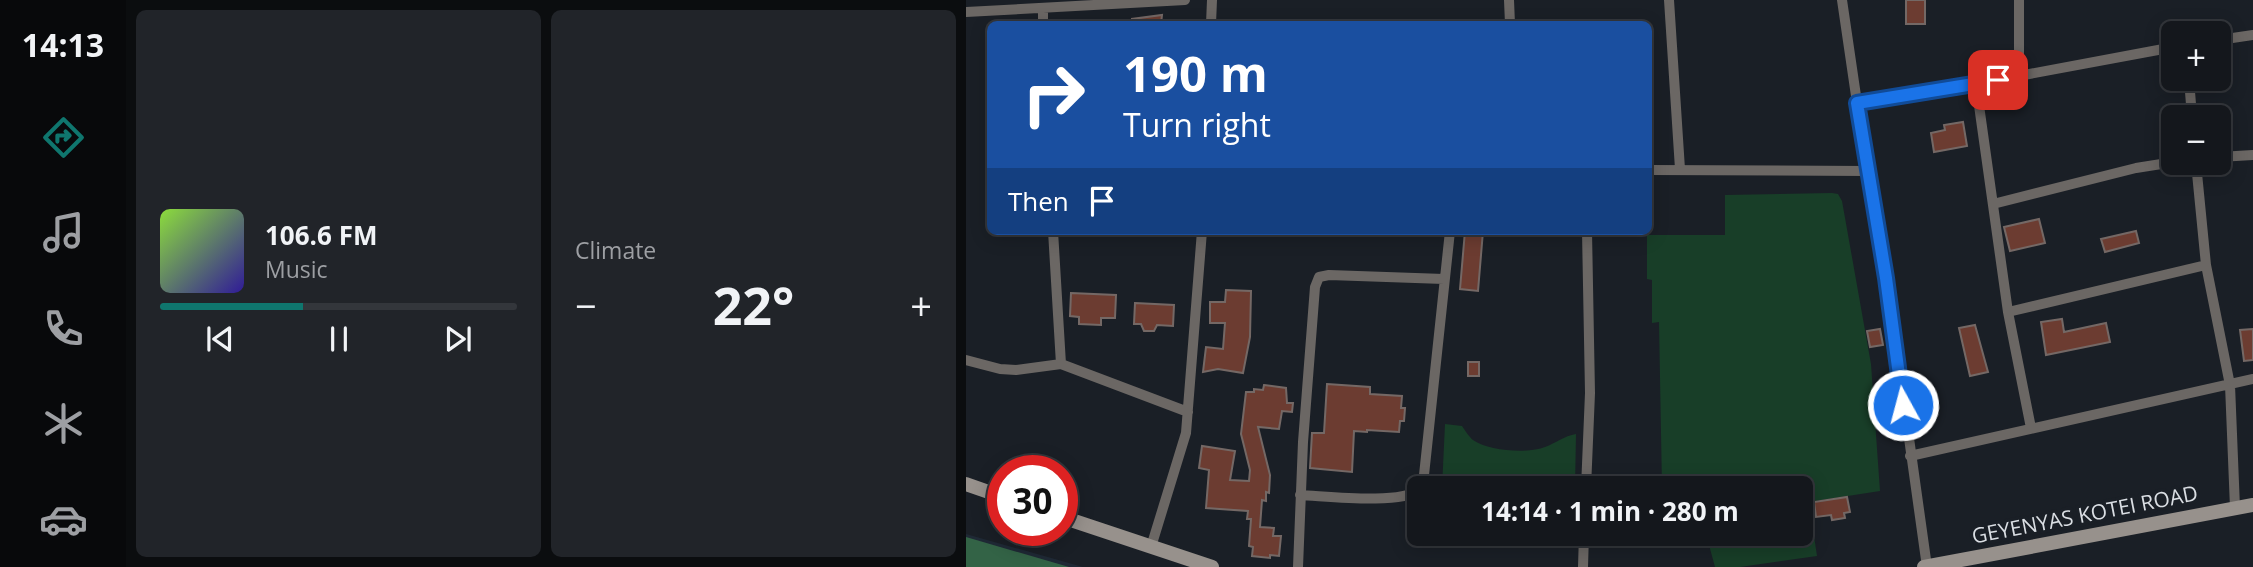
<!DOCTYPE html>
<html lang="en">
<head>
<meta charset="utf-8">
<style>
	:root { --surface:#14171c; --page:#212429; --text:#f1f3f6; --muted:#9d9fa3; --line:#33363b; --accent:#0f766e }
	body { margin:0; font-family:"Open Sans",sans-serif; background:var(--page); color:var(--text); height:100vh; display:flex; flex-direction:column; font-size:26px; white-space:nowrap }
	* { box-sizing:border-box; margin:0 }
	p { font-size:23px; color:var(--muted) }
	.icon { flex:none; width:38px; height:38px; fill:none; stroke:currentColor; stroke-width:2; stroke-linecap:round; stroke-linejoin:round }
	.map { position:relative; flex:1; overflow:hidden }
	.panel { display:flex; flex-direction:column; gap:10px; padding:10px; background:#0b0d0f; width:840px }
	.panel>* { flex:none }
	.banner { position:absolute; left:21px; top:21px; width:665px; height:214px; border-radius:10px; box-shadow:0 4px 18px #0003,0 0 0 2px var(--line); background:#1a4fa0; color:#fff; overflow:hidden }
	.buttons { position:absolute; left:1195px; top:21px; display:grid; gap:14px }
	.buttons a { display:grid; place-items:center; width:70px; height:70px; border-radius:10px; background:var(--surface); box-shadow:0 4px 18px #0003,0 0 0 2px var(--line); font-size:35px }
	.speed { position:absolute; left:21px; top:455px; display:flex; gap:14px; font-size:35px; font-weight:700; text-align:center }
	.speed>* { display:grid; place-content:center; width:91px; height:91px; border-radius:50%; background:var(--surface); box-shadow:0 4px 18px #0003,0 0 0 2px var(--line); line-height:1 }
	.speed .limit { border:10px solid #d22; background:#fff; color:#111 }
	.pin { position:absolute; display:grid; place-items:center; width:60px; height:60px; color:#fff; margin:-30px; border-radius:14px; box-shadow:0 4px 10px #0006 }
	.me { position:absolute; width:77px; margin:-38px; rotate:353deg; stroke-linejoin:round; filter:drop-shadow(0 0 5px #0008) }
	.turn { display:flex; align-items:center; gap:24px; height:147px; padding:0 21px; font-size:32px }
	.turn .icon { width:91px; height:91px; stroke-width:2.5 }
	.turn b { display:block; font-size:49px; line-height:60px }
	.then { display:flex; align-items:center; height:66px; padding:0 21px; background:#0003; gap:14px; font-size:26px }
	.big { font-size:52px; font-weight:700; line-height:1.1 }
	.panel .tile { flex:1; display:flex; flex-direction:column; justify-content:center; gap:10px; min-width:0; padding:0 24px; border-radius:10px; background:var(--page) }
	.song { display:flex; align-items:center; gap:21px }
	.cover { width:84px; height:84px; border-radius:10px; background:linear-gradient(135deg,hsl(90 70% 55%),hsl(250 70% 35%)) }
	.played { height:7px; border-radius:4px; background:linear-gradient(90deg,var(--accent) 40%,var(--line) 40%) }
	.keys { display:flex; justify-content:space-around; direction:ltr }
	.heat { display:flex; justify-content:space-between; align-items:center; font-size:38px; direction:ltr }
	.panel .tiles { flex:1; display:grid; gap:10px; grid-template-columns:repeat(2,1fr) }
	.trip { position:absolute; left:441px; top:476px; width:406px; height:70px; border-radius:10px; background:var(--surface); box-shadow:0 4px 18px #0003,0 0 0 2px var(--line); font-weight:700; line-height:70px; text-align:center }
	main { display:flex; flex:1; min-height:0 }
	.menu { display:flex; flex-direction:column; width:126px; justify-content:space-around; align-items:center; background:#08090b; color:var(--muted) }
	.menu .icon { width:49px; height:49px }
	.menu .current { color:var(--accent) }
	.menu b { font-size:32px; color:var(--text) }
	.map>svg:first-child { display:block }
</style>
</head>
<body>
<main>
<nav class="menu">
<b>14:13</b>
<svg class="icon current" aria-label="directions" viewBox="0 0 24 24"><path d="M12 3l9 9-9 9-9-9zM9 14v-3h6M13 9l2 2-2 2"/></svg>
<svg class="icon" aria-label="music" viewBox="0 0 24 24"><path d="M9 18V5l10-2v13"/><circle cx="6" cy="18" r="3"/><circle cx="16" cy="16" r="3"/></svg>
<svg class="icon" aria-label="phone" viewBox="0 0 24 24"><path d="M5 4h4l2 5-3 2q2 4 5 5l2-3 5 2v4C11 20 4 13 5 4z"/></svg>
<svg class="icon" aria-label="climate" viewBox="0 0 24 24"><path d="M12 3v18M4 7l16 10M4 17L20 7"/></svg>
<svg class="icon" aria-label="car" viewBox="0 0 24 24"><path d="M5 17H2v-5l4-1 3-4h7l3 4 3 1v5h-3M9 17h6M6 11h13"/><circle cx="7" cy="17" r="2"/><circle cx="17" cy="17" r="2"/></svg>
</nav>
<section class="panel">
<div class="tiles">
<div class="tile">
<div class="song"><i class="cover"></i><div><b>106.6 FM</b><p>Music</p></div></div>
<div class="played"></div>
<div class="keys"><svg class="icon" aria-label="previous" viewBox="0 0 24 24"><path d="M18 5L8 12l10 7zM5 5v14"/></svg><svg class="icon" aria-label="pause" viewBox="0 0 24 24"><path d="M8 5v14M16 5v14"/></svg><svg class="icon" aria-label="next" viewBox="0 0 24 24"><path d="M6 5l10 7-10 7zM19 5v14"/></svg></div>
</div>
<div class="tile"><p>Climate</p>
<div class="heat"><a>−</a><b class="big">22°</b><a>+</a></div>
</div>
</div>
</section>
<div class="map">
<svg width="1287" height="567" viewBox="0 0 1287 567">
	<rect width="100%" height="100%" fill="#1a1f26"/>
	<path fill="#1f2935" d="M0 534 117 567H0Z"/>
	<path fill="#183e28" d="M866 193 872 194 876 201 905 364 914 491 843 502 851 556 774 567H749L740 534H835V488H696L693 322 686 323V280L681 279V235H759V195Z
		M479 424 496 426C499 430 503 437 507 440 523 451 561 454 579 447 590 443 598 436 610 434L609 488H476Z"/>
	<path fill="#336346" d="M0 537 103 567H0Z"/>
	<path fill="#6c3c31" stroke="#746865" stroke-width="2" d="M940 0H959V24H940Z
		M196 15 195 24H166V19Z
		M997 122 1001 146 968 152 965 133 979 130 978 125Z
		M1073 219 1079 243 1044 251 1038 227Z
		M499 231H517L512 291 494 289Z
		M1170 231 1173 243 1139 252 1135 239Z
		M260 290 285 291 284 337 277 373 252 369 237 372 240 347 257 349 259 323H244V302H259Z
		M105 293 150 295 149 318H135V325L113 324V317L104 316Z
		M169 303 208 305 207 326 191 325 188 331H178L175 324H168Z
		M1096 319 1098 332 1140 323 1144 342 1080 355 1075 322Z
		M1009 325 1022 372 1004 376 993 328Z
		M914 329 917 345 904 347 901 331Z
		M1287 329V360L1278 361 1274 330Z
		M502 362H513V376H502Z
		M361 384 404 387V394L436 396 435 408H439L438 421H434L433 432 401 430V432L388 431 386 472 344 468 346 433H358Z
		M298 385 320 388 321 403H327L326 412 316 411 313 429 292 427 304 475 303 493 300 492V501L296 500 294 527 308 528 307 536H315L313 556 304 555V558L286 556 287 547 283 546 285 519H281L282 511 240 508 243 470 233 468 236 446 269 451 264 480 283 481 284 470 275 434 280 392H288V389L297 390Z
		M881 497 884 512 878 513 879 518 866 520 865 515 850 517 848 502Z"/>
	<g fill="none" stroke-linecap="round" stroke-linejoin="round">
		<path stroke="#6b6764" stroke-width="10" d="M543 0 544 24
			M703 0 714 169
			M876 0 901 171 909 206 924 302 961 567
			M1053 0V76
			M77 9V24
			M0 12 219 0
			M245 24 246 0
			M1253 40 1287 35
			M1223 79 1226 117
			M1010 84 1042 312 1065 428
			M891 103 1010 84 1208 47
			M1253 157 1287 155
			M1230 163 1240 265 1264 385 1269 508
			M682 170 901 171
			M1027 204 1170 168 1208 162
			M87 231 95 364
			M1042 312 1240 265
			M0 360 34 369 50 370 95 364 222 412
			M944 456 1287 379
			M454 488 458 475 484 231
			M620 488 624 393 621 231
			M334 495C360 496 434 505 453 490
			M185 547 220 433 236 231
			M332 567 337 442 349 287 353 277 363 275 478 279
			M617 567 618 534"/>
		<path stroke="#97918c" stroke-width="14" d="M0 484 37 497
			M96 517 246 567
			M958 567 1287 505"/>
	</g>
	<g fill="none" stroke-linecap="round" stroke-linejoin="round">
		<g stroke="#114b97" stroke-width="18">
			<path id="route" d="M937 405 920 278 891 103 1032 80"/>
		</g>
		<use href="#route" stroke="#1a73e8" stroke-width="12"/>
	</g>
	<g text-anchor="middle" stroke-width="7" stroke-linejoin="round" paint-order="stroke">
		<g font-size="21" fill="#dadee3" stroke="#1a1f26">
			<text transform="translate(1119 515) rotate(-11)" y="7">GEYENYAS KOTEI ROAD</text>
		</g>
	</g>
</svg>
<div class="buttons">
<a>+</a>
<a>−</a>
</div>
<div class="speed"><div class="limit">30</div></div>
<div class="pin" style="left:1032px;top:80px;background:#d93025"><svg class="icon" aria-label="arrive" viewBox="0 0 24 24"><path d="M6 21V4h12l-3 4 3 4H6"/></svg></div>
<svg class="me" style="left:937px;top:405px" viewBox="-20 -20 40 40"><circle r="17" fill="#1a73e8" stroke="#fff" stroke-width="3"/><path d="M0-11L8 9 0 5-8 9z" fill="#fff"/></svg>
<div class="trip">14:14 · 1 min · 280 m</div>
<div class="banner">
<div class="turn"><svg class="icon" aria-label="right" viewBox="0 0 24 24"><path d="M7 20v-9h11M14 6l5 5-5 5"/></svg><div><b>190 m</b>Turn right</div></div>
<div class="then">Then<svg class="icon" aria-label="arrive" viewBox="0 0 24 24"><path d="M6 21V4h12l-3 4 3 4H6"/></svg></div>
</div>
</div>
</main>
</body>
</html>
